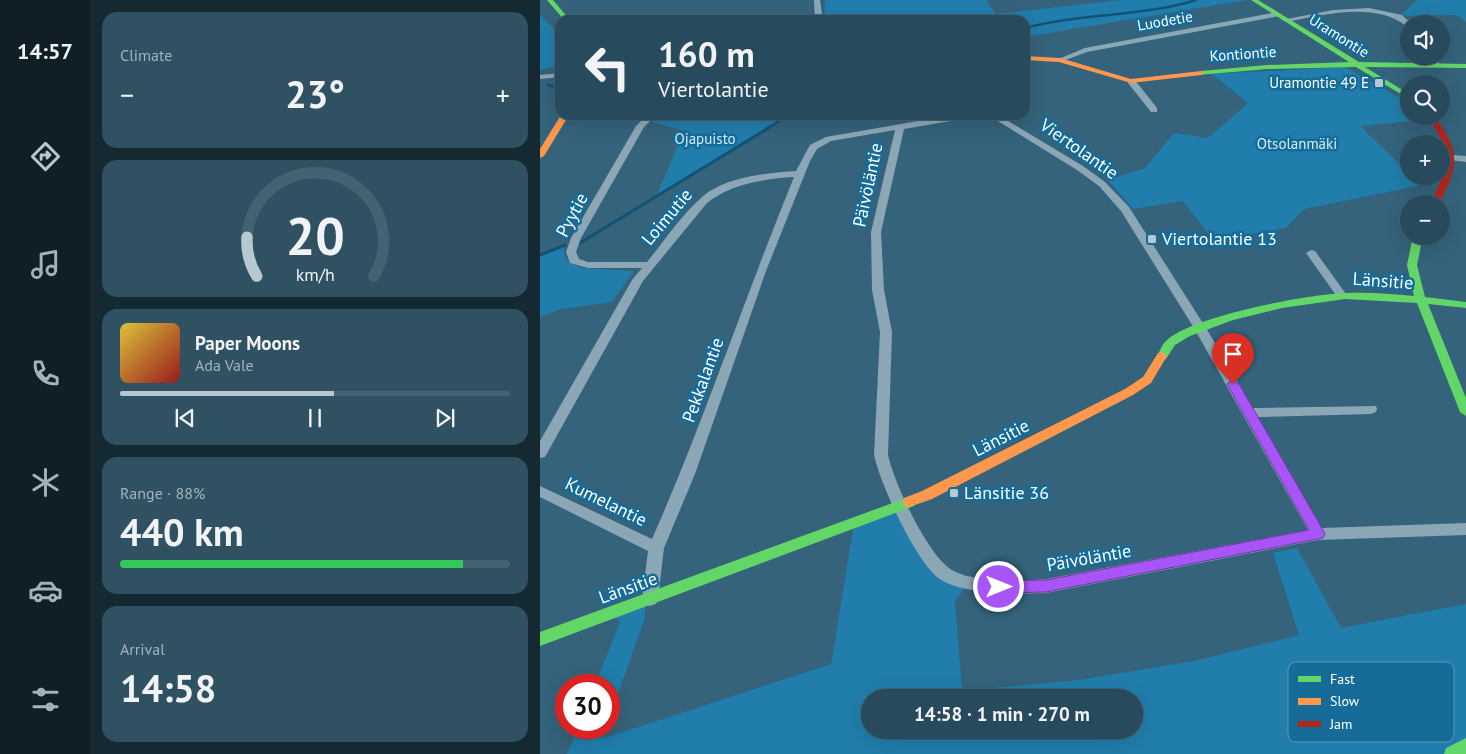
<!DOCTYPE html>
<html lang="en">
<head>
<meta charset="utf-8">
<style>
	:root { --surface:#274a5c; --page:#2f5162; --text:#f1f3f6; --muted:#a4b3bb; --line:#436272; --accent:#b8c8d1 }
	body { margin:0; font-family:"PT Sans",sans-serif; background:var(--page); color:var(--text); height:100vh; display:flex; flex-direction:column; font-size:19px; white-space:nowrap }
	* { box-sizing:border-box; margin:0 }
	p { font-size:16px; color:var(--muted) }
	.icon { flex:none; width:28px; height:28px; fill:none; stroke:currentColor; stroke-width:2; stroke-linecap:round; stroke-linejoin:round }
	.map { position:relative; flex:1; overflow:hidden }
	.side { display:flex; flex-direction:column; gap:12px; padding:12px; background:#152933; width:450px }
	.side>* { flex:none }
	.banner { position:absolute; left:15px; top:15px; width:475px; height:105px; border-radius:15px; box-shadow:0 5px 20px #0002,0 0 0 1px var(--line); background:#274a5c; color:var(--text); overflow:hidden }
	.tools { position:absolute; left:860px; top:15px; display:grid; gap:10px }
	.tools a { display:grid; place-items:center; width:50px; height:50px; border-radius:50%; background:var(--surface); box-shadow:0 5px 20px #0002,0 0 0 1px var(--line); font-size:25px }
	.speed { position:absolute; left:15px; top:674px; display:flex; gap:10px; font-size:25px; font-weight:700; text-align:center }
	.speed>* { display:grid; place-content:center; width:65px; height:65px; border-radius:50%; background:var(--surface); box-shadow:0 5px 20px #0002,0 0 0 1px var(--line); line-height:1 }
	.speed .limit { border:8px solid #d22; background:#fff; color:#111 }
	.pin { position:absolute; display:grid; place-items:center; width:42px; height:42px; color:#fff; margin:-51px -21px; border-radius:50% 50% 50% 0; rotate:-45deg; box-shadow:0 0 5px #0007 }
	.pin .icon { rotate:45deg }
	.me { position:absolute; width:55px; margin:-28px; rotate:90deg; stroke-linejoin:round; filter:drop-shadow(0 0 4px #0008) }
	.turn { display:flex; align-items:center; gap:18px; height:105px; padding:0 20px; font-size:22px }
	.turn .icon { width:65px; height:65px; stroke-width:2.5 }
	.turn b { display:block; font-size:35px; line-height:42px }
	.big { font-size:38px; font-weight:800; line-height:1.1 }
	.side .widget { flex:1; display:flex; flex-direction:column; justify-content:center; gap:8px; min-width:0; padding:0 18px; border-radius:15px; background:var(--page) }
	.side .dial { align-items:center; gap:0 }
	.dial svg { height:130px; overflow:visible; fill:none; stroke:var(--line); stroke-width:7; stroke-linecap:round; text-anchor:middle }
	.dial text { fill:var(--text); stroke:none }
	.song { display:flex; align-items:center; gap:15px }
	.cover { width:60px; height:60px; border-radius:8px; background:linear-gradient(135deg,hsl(50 70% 55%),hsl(0 70% 35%)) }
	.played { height:5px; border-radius:2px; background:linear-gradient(90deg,var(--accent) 55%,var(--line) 55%) }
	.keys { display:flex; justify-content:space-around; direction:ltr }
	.heat { display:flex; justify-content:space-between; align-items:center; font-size:28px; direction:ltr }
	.charge { height:8px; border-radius:4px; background:linear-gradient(90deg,#34c759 88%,var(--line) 0) }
	.trip { position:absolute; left:321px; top:689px; width:282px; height:50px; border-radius:25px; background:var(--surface); box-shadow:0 5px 20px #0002,0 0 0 1px var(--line); font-weight:800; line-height:50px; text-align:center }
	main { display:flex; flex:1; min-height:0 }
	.dock { display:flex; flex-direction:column; width:90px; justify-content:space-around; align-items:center; background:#101e25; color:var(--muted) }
	.dock .icon { width:35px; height:35px }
	.dock .current { color:var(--accent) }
	.dock b { font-size:22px; color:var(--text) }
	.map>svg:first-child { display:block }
</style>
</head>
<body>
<main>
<nav class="dock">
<b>14:57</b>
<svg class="icon current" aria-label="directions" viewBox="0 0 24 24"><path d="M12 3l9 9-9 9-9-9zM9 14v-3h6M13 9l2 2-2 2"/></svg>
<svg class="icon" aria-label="music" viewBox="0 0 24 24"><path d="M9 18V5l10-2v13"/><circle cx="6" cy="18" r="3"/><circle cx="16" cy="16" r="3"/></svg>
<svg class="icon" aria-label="phone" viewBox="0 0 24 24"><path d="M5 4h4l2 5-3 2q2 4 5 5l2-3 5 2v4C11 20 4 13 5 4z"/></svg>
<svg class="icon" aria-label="climate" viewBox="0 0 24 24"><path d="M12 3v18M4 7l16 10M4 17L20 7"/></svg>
<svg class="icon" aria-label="car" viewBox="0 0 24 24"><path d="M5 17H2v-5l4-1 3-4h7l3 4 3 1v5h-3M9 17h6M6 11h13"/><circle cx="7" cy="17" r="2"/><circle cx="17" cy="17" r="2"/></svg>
<svg class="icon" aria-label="filters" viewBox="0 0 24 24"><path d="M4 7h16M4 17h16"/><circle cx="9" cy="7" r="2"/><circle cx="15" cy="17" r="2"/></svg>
</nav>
<section class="side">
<div class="widget"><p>Climate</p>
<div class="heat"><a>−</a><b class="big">23°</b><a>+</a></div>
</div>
<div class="widget dial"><svg viewBox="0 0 100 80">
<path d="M14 69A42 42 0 1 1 86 69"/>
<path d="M14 69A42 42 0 0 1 8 45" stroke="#b8c8d1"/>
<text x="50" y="56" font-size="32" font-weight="700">20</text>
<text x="50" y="72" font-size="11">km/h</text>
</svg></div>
<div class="widget">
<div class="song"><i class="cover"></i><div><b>Paper Moons</b><p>Ada Vale</p></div></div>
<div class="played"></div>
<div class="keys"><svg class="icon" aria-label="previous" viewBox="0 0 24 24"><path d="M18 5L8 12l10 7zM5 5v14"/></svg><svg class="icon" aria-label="pause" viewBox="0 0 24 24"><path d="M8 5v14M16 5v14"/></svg><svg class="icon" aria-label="next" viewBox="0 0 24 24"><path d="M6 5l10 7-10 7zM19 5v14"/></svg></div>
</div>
<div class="widget"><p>Range · 88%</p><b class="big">440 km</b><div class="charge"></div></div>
<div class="widget"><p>Arrival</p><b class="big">14:58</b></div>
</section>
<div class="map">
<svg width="926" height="754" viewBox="0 0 926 754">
	<rect width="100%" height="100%" fill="#34637b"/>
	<path fill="#217dab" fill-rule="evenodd" d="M285 0H446L456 14 580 0H707L485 37V20H284Z
		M877 0H926V22L917 15 866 16 862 14Z
		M0 15 20 35V65L0 70Z
		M805 67 862 99 869 106V116H880L884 120 820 126 869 173V176H872L882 185 764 209 746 228 673 240 643 201 593 209 568 180 605 168 634 133 668 138 708 103 672 74Z
		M102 115H248L116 197 144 131 113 122 116 118Z
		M23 245 26 260 41 268 94 271 72 302 21 309 0 317V255Z
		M359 506 389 556 429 582 415 601 422 691 539 680 654 661 759 635 733 553 757 548 801 628 926 604V746L912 754H27L38 728H66L62 739 291 664 314 523ZM330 698H595V730H330Z
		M105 600V618L69 719V685H55L80 622 71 613Z"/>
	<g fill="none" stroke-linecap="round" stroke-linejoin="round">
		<path stroke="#115376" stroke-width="2.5" d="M485 28C541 13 601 17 656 0
			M8 85 20 89
			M228 128 249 115"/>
		<path stroke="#115376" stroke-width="3" d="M40 243 230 127
			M0 255 25 245"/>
		<path fill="#8ba7b6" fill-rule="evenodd" d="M274 0H280L283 20H275Z
			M829 8 862 15 872 24 866 26C835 1 782 15 746 22L742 20 793 10Z
			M737 12 741 14 740 16 547 52 520 62 516 60 545 48Z
			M887 56H895L900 65 899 67H893Z
			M20 73V77L0 79V75Z
			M588 79H594L617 108V112H611L588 83Z
			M413 115H432L428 118 364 129 341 232 344 290 352 332 348 455C354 483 386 551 409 568 427 583 483 581 506 579L768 530 654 328 581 211 559 186 537 170 448 115H458L543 166 565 182 589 207 666 328 713 408 836 406 837 409 836 412 831 414 718 417 782 528 926 523V535L778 540 506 593C479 594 418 595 397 577 374 557 341 486 334 455L340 332 332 290 331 232 355 130 291 141 277 149 270 161 226 271 155 474 124 548 118 599 116 604 110 606 104 604 102 599 108 551 0 497V486L112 539C164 421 205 297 254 177 223 179 191 184 167 203L103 281 5 457 0 458V441L92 280 102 268H48L30 263 26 252 31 238 96 126 103 119 110 121 104 127 41 238 36 252 39 259 48 262H107C124 241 140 217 160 199 183 177 226 173 256 171L270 145 286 137Z
			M913 155 926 156V162L910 160V156Z
			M771 250 775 251 806 294 808 296 806 298H798L766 253Z"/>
		<path fill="#63d668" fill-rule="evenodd" d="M7 0H13L30 20H24Z
			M711 0H718L819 62 926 64V68L825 67 869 94V99L816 67 727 69 658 75 657 73 661 71 727 65 809 62Z
			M873 236H883L877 265 885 297 926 302V308L888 304 926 398V416L920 412 877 303 805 299 742 308 693 320 650 336 635 345 626 359H618L617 356C620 351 622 344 627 340 654 316 768 294 806 293 829 292 852 294 874 296L867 265Z
			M369 497 374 498 375 502 374 506 0 646V632Z
			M926 738V754H904L906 748Z"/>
		<path fill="#ff974d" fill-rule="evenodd" d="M485 56 520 58 591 79 661 71 665 73 661 75 591 83 519 62 485 60Z
			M21 115H29L4 156 0 158V149Z
			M622 352 627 356 611 383 593 395 392 499 369 507 364 506 363 502 364 498 382 491 585 389 603 377 618 353Z"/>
		<path fill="#b3261e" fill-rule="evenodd" d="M887 116H895C921 154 919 164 899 204H890C910 164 913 154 887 116Z"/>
	</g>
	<path fill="#a855f7" stroke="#6d37a1" d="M693 380 699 384 783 530 785 534 783 538 506 592 459 593 454 592 452 587 454 583 459 581 506 580 769 530 687 384Z"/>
	<g fill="#b8c8d1" stroke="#166c99" stroke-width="2">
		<rect x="834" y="78" width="10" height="10" rx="2.5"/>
		<rect x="607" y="234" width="10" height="10" rx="2.5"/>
		<rect x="409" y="488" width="10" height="10" rx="2.5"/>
	</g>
	<g text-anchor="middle" stroke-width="5" stroke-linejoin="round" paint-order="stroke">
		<g font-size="15" fill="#fff" stroke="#166c99">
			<text transform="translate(625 21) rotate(-10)" y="5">Luodetie</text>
			<text transform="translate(799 36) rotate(32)" y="5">Uramontie</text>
			<text transform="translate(703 54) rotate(-4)" y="5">Kontiontie</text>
		</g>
		<g font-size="15" fill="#fff" stroke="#166c99" text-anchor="end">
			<text x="829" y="88">Uramontie 49 E</text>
		</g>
		<g font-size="15" fill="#d1eefc" stroke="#166c99">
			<text x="165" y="144">Ojapuisto</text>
			<text x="757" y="149">Otsolanmäki</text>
		</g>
		<g font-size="18" fill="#fff" stroke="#166c99">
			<text transform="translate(539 149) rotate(35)" y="6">Viertolantie</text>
			<text transform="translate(328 185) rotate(-78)" y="6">Päivöläntie</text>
			<text transform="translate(32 215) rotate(-62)" y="6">Pyytie</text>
			<text transform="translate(127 217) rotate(-50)" y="6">Loimutie</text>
			<text transform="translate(843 281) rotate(4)" y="6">Länsitie</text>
			<text transform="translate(163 380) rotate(-70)" y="6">Pekkalantie</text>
			<text transform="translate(461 438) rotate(-27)" y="6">Länsitie</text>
			<text transform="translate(66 502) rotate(26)" y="6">Kumelantie</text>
			<text transform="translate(549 558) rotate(-10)" y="6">Päivöläntie</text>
			<text transform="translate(88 588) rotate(-20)" y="6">Länsitie</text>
		</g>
		<g font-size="18" fill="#fff" stroke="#166c99" text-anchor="start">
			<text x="622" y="245">Viertolantie 13</text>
			<text x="424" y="499">Länsitie 36</text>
		</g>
	</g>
	<rect x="748" y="662" width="166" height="80" rx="8" fill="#166c99" stroke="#5c98b8" stroke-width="1"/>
	<rect x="758" y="676" width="23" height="6" fill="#63d668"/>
	<rect x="758" y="698" width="23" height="7" fill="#ff974d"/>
	<rect x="758" y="721" width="23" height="6" fill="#b3261e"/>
	<g font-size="14" fill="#fff">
		<text x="790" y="684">Fast</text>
		<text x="790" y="706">Slow</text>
		<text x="790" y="729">Jam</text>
	</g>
</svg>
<div class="tools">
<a><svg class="icon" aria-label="sound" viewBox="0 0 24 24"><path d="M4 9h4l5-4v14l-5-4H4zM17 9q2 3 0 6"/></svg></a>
<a><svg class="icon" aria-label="search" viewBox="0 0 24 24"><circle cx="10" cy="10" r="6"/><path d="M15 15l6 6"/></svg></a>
<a>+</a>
<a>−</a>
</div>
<div class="speed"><div class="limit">30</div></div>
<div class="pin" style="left:693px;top:384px;background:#d93025"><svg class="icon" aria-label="arrive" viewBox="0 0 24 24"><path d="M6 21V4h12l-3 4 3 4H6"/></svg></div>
<svg class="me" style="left:459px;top:587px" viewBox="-20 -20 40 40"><circle r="17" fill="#a855f7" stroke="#fff" stroke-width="3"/><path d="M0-11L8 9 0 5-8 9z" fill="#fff"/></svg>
<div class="trip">14:58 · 1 min · 270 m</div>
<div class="banner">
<div class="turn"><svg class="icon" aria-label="left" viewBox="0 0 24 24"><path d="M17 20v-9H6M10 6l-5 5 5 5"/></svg><div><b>160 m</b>Viertolantie</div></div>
</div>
</div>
</main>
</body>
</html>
